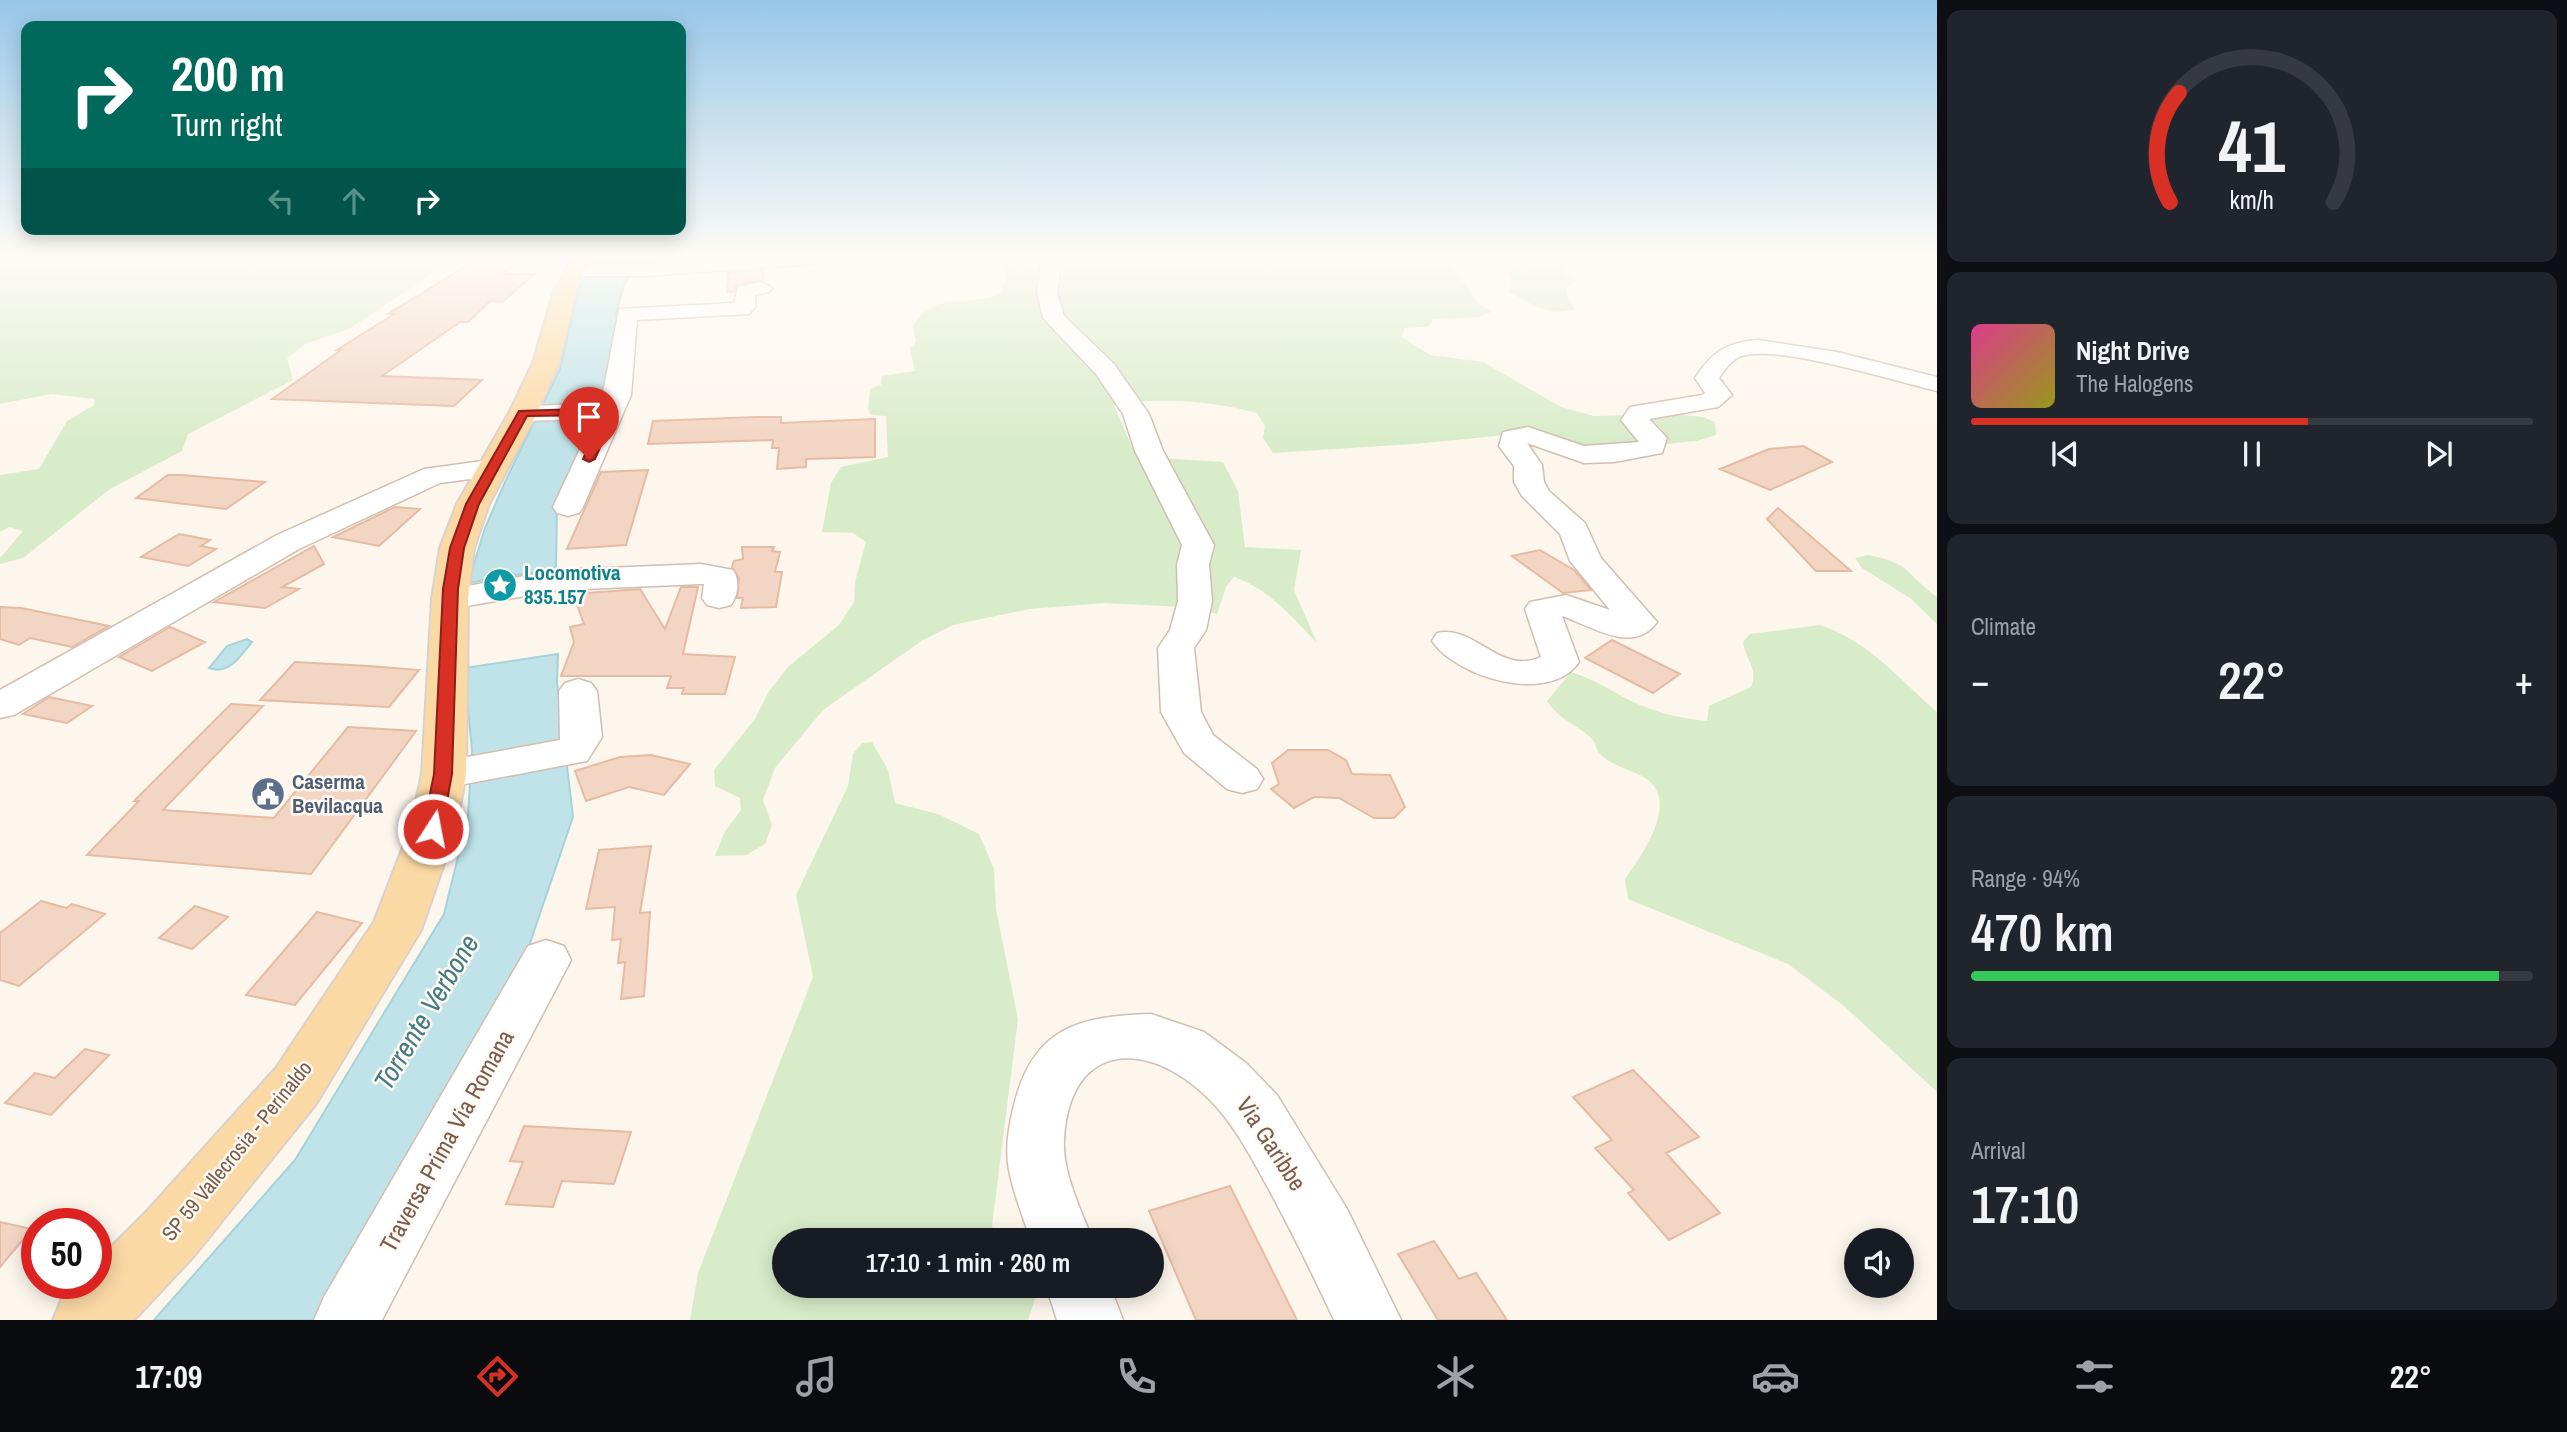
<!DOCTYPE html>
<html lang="en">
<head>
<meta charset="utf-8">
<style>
	:root { --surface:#171b24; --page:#20242c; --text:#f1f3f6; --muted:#9ea1a6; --line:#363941; --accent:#d93025 }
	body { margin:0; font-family:"Archivo Narrow",sans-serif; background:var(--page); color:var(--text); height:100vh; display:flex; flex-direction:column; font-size:26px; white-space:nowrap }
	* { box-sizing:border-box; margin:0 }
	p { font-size:23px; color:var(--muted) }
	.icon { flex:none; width:38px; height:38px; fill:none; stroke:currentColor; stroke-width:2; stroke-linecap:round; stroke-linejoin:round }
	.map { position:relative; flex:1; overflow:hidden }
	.side { display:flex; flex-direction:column; gap:10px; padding:10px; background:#0d0f14; width:630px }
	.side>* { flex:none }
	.guide { position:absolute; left:21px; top:21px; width:665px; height:214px; border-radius:14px; box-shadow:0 4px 18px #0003; background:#00695c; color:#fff; overflow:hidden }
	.fabs { position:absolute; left:1844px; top:1228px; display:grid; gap:14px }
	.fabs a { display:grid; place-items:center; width:70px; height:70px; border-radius:50%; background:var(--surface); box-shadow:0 4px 18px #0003; font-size:35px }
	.speed { position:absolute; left:21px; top:1208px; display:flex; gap:14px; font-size:35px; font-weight:700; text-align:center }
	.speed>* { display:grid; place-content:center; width:91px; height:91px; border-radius:50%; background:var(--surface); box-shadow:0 4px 18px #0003; line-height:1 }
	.speed .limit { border:10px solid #d22; background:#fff; color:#111 }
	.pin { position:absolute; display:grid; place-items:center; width:60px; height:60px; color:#fff; margin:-72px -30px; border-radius:50% 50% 50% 0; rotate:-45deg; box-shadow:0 0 7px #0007 }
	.pin .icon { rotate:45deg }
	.me { position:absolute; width:77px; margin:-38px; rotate:11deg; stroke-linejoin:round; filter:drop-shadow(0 0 5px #0008) }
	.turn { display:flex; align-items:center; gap:24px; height:147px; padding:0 35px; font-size:32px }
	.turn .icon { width:91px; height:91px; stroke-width:2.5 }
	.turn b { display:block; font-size:49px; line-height:60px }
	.lanes { display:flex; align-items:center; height:66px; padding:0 35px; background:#0003; justify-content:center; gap:35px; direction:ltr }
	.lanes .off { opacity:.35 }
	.big { font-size:52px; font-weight:600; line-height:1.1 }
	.side .tile { flex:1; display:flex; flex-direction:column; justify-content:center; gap:10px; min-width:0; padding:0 24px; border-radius:14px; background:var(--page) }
	.side .dial { align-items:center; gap:0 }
	.dial svg { height:182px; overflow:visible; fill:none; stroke:var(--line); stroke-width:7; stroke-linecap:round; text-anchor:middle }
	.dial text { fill:var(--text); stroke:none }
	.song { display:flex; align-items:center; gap:21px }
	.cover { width:84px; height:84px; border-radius:10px; background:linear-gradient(135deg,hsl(330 70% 55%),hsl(60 70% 35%)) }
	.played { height:7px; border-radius:4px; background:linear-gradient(90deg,var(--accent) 60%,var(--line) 60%) }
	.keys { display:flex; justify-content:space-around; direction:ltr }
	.heat { display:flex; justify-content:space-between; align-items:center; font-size:38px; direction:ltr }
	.charge { height:10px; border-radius:5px; background:linear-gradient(90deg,#34c759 94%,var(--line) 0) }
	.trip { position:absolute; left:772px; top:1228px; width:392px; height:70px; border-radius:35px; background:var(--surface); box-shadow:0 4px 18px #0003; font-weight:600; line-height:70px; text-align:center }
	.tab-bar { display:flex; height:112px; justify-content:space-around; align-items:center; background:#090b0e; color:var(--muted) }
	.tab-bar .icon { width:49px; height:49px }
	.tab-bar .active { color:var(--accent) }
	.tab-bar b { font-size:32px; color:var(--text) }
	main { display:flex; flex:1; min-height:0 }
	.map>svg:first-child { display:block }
</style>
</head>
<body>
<main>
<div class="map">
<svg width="1937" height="1320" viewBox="0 0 1937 1320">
	<rect width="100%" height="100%" fill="#fdf6ec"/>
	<path fill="#d8ecc9" d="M0 257H458L349 329 305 344 287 358 293 380 188 434 182 451 110 489 23 558 0 564V558L23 531 9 527 0 532V475L39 469 67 421 94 405 95 399 51 394 0 404Z
		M996 257H1452L1451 266 1479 304 1492 312 1478 317 1433 319 1428 327 1404 328 1402 337 1430 355 1483 362 1561 407 1594 416 1672 414 1703 417 1715 422 1716 435 1696 441 1595 451 1520 429 1497 436 1413 444 1273 453 1263 438 1265 426 1257 413C1213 401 1160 397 1114 405L1133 450 1158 458 1223 462 1238 491 1245 547 1301 550 1294 590 1317 643C1292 617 1269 589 1234 577L1226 587 1217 614 1184 607 1105 603 1029 609 953 625 923 640 823 710 775 768 763 800 772 825 765 844 746 855 715 856 724 833 741 810 740 798 715 786 714 770 755 719 769 691 789 666 839 625 854 602 855 582 866 542 853 533 822 532 831 483 841 467 888 457 886 416 871 415 868 409 870 389 881 385 882 376 915 371 910 348 916 342 913 326C936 290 966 308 1000 294L1007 275Z
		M1520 257H1564L1565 274 1576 281 1567 287 1566 294 1575 309C1550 318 1531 303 1508 292 1518 278 1507 275 1500 263Z
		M1868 555C1912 563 1905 574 1937 597V624L1910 598 1862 568 1855 558Z
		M1820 625C1869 641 1900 680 1937 712V1092L1844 1006 1788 964 1628 899 1625 879C1642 854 1683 799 1642 776 1630 770 1608 764 1599 753 1596 749 1596 743 1592 739 1577 724 1559 720 1547 701L1571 672C1593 679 1610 690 1631 701 1655 712 1682 719 1707 721L1709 706 1751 687C1759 668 1745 660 1743 642L1750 634Z
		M872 742 888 770 895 803 938 814 979 834 994 869 996 909 1018 1019 992 1226 1001 1241H784V1286H1030L1036 1296 1028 1320H690L698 1273 813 977 796 895 848 786 853 754 862 743Z"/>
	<path fill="#bfe3e8" stroke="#a5d3da" stroke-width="2" d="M604 257H644L625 283 615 315 619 320 615 366 557 505 556 568 468 583 485 528 505 482 560 369 579 287Z
		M247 639 252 642C241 655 229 676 209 668L227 646Z
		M558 654 557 682 573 817 517 981 319 1320H154L295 1160 444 914 468 816 472 750 464 668Z"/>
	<path fill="#f3d5c3" stroke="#e6bba3" stroke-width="2" d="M481 257H523L503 274H535L502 302 490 301 468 322H460L382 376 482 380 454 406 272 399 341 350H337L394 314H388Z
		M763 270V280L737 284 734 292H727L728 273Z
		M756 417H781V423L875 419V457L806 459V467L777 469 779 448H772L773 440 648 444 653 421Z
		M1803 446 1832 462 1770 490 1720 469 1769 449Z
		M648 470 626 545 567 549 601 472Z
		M168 475H181L265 482 226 509 136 498Z
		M395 507 420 509 379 546 333 537Z
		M1778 508 1851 571H1816L1767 519Z
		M179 534 210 540 201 546 216 549 188 566 141 557Z
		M314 546 324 564 282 587 299 589 265 608 214 602Z
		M742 547H774L772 551 780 552 775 572H782L776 607 741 608 743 598H737L739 578 732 567 734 561 743 559Z
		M1540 550 1574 570 1591 590 1563 593 1512 556Z
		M681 587H698L683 654 735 657 725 694H682L684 688H667L671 676H561L574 642 570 627 584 624 573 594 640 589 665 629Z
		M0 607 21 608 109 626 72 647 30 638 19 645 0 639Z
		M170 627 205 642 152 671 119 657Z
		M1612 640 1680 674 1653 693 1585 658Z
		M295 662 369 666 419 670 389 707 260 700Z
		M49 697 92 706 67 723 23 714Z
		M231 704 263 706 163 810 274 818 348 727 416 731 311 874 87 855 139 801H134Z
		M1288 750H1328L1346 760 1352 774 1390 775 1405 807 1394 818H1374L1339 798 1314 797 1294 808 1271 789 1279 784 1272 763Z
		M651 755 690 764 664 795 629 787 586 801 575 771 620 757Z
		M651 846 640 913 650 912 644 996 621 999 625 962 618 963 621 939 612 940 615 907 586 909 599 850Z
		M41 901 66 908 72 904 105 914 19 986 0 980V933Z
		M195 906 228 917 192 949 159 938Z
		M317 912 362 923 295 1005 246 995Z
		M85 1049 109 1055 51 1115 5 1103 35 1073 55 1078Z
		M1633 1070 1699 1137 1666 1153 1720 1213 1669 1240 1628 1193 1634 1190 1595 1148 1612 1140 1573 1097Z
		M524 1126 631 1132 614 1184 562 1181 553 1207 506 1204 523 1162 510 1161Z
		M1230 1186 1297 1320H1196L1149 1211Z
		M0 1222 32 1229 0 1267Z
		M1434 1241 1459 1279 1476 1273 1507 1320H1438L1398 1254Z"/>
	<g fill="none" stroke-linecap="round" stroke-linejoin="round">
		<g stroke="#d1beb0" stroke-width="3">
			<path id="minor" d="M739 257H835L826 263 645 276H574L564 270 574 264H645Z
				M1042 257H1062L1057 293 1064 316 1114 364 1149 414 1163 451 1214 545 1209 565 1212 601 1206 630 1194 648 1201 712 1213 735 1257 769 1263 779 1257 789 1242 793 1227 789 1184 753 1161 712 1158 648 1170 630 1178 601 1177 565 1182 545 1135 451 1123 414 1096 374 1043 318 1037 293Z
				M762 282 772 288 769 292 755 295V307L749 314 637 320 631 395 583 507 579 513 568 516 557 513 553 507 594 419 523 421 514 419 510 413 514 407 601 403 619 309 734 303 738 287Z
				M1758 340 1837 352 1937 377V391C1899 382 1775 344 1742 356 1732 359 1725 369 1719 378L1732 395 1718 407 1649 419 1667 438 1662 453 1614 462 1584 463 1527 443 1542 465 1544 482 1549 491 1585 523 1601 558 1657 622C1633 656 1590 625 1562 616L1579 662C1550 705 1457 678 1432 641L1437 633C1475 624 1500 676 1541 657L1525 609 1530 602 1566 595 1610 610 1570 561 1560 534 1522 496 1514 482V466L1499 446 1503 432 1528 427 1584 446 1639 442 1621 420 1630 407 1702 395 1705 393 1695 378C1712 352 1727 342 1758 340Z
				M490 460 500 463 504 469 500 475 440 483 299 549 14 715 0 718V690L277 535 424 469Z
				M701 564 733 570C740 580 738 595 731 605L719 608 707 605 702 598 704 584H701L559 590 450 609 438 606 433 599 438 592 450 589 559 570Z
				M578 679 591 683 597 691 602 737 587 761 444 788 429 784 423 774 429 764 560 740 559 691 565 683Z
				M546 940 564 946 571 960 382 1320H314L324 1297 528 946Z
				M1151 1014 1204 1032 1246 1063 1277 1095 1347 1209 1401 1320H1334C1313 1275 1291 1230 1267 1186 1250 1155 1234 1124 1208 1098 1148 1039 1070 1040 1064 1139 1062 1173 1081 1209 1093 1241H1031C1024 1220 1016 1200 1011 1179 1004 1153 1008 1130 1014 1105 1033 1028 1078 1016 1151 1014Z
				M1046 1286H1110L1123 1320H1057Z"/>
		</g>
		<g stroke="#dad1cd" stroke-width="4">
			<path id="major" d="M574 257H595L584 271 576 291 559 363 537 413 489 504 474 548 468 599 466 774 456 829 421 930 316 1104 193 1257 134 1320H53L63 1296 76 1283H96V1262L147 1211 276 1068 374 922 410 829 422 774 432 599 440 548 457 504 509 413 533 363 554 291Z"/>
		</g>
		<use href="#minor" fill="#fff" fill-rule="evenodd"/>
		<use href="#major" fill="#fbd9a5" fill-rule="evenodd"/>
	</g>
	<linearGradient id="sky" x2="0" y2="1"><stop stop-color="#97c7e8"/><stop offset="0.58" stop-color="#fefbf6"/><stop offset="1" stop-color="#fefbf6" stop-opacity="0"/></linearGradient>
	<rect width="1937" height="442" fill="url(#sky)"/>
	<path fill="#d93025" stroke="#8d1f18" stroke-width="2" d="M610 408 616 411 595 459 589 462 583 459 603 415 527 416 479 504 464 548 458 589 452 774 442 829 433 836 426 833 423 829 434 774 443 589 450 548 466 504 519 411Z"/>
	<defs>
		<g id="sight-disc" transform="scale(1.75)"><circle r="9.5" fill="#0f9aa8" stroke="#fffaf3"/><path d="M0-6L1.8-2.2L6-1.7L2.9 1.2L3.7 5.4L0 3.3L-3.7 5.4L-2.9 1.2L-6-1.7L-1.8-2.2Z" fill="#fff"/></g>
		<g id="civic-disc" transform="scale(1.75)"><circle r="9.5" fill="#5c6f8a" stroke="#fffaf3"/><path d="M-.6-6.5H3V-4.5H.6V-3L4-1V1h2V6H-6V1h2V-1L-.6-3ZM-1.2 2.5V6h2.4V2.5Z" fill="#fff"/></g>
	</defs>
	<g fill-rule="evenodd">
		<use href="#sight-disc" x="500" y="585"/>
		<use href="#civic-disc" x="268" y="794"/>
	</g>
	<g text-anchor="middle" stroke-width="5" stroke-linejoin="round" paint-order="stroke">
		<g font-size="21" font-weight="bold" fill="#0d838f" stroke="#fffaf3" text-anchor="start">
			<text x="524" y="580">Locomotiva<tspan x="524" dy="24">835.157</tspan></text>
		</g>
		<g font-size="21" font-weight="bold" fill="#4e5e75" stroke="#fffaf3" text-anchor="start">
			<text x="292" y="789">Caserma<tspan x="292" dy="24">Bevilacqua</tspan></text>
		</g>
		<g font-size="21" fill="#7a5c4d" stroke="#fffaf3">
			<text transform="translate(237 1151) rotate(-51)" y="7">SP 59 Vallecrosia - Perinaldo</text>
		</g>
		<g font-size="24" fill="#7a5c4d" stroke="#fffaf3">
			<text transform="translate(447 1141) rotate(-61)" y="8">Traversa Prima Via Romana</text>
			<text transform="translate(1271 1144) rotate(57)" y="8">Via Garibbe</text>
		</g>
		<g font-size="28" font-style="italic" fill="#437c86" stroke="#fffaf3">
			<text transform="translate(426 1012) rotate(-59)" y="10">Torrente Verbone</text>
		</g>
	</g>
</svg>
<div class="fabs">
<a><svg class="icon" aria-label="sound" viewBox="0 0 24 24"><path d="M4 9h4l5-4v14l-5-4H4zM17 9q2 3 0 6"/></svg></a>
</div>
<div class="speed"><div class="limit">50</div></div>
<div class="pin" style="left:589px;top:459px;background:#d93025"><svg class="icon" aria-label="arrive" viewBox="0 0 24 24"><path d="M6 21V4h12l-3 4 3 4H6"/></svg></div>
<svg class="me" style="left:433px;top:829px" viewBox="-20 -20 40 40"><circle r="17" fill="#d93025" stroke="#fff" stroke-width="3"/><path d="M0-11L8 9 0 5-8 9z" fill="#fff"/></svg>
<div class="trip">17:10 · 1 min · 260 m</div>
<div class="guide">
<div class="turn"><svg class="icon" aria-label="right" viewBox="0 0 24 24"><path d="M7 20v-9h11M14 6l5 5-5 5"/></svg><div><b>200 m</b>Turn right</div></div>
<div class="lanes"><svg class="icon off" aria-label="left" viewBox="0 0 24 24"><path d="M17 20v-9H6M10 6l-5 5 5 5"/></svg><svg class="icon off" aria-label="ahead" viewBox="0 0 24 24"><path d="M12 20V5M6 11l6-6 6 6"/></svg><svg class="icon" aria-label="right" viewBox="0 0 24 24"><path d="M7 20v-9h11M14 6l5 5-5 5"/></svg></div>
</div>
</div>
<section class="side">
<div class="tile dial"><svg viewBox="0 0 100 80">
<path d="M14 69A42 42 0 1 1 86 69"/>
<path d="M14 69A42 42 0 0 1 18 21" stroke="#d93025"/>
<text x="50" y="56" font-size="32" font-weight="700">41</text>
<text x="50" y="72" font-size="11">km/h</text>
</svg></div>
<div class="tile">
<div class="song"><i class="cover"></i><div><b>Night Drive</b><p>The Halogens</p></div></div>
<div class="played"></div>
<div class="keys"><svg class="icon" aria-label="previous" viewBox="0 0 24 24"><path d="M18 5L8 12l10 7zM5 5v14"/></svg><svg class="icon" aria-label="pause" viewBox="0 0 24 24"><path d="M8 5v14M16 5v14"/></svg><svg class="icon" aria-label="next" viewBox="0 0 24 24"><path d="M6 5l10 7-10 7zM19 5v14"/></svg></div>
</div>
<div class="tile"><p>Climate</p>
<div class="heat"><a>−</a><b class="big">22°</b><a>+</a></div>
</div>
<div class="tile"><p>Range · 94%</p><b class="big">470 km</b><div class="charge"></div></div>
<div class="tile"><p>Arrival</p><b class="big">17:10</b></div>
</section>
</main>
<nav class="tab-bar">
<b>17:09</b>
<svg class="icon active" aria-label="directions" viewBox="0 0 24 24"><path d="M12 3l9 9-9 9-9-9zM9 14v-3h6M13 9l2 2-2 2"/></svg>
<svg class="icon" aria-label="music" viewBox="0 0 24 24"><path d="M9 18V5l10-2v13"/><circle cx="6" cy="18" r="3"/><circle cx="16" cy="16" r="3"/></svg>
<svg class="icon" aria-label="phone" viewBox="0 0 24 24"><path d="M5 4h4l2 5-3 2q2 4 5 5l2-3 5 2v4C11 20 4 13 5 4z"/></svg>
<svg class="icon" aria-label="climate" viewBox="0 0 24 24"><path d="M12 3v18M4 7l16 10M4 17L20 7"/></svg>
<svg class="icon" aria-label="car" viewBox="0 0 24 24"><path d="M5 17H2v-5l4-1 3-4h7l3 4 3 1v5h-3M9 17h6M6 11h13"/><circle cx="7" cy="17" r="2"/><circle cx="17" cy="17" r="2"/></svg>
<svg class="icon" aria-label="filters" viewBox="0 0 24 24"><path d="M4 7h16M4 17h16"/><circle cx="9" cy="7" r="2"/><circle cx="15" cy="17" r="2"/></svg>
<b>22°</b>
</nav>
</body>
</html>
